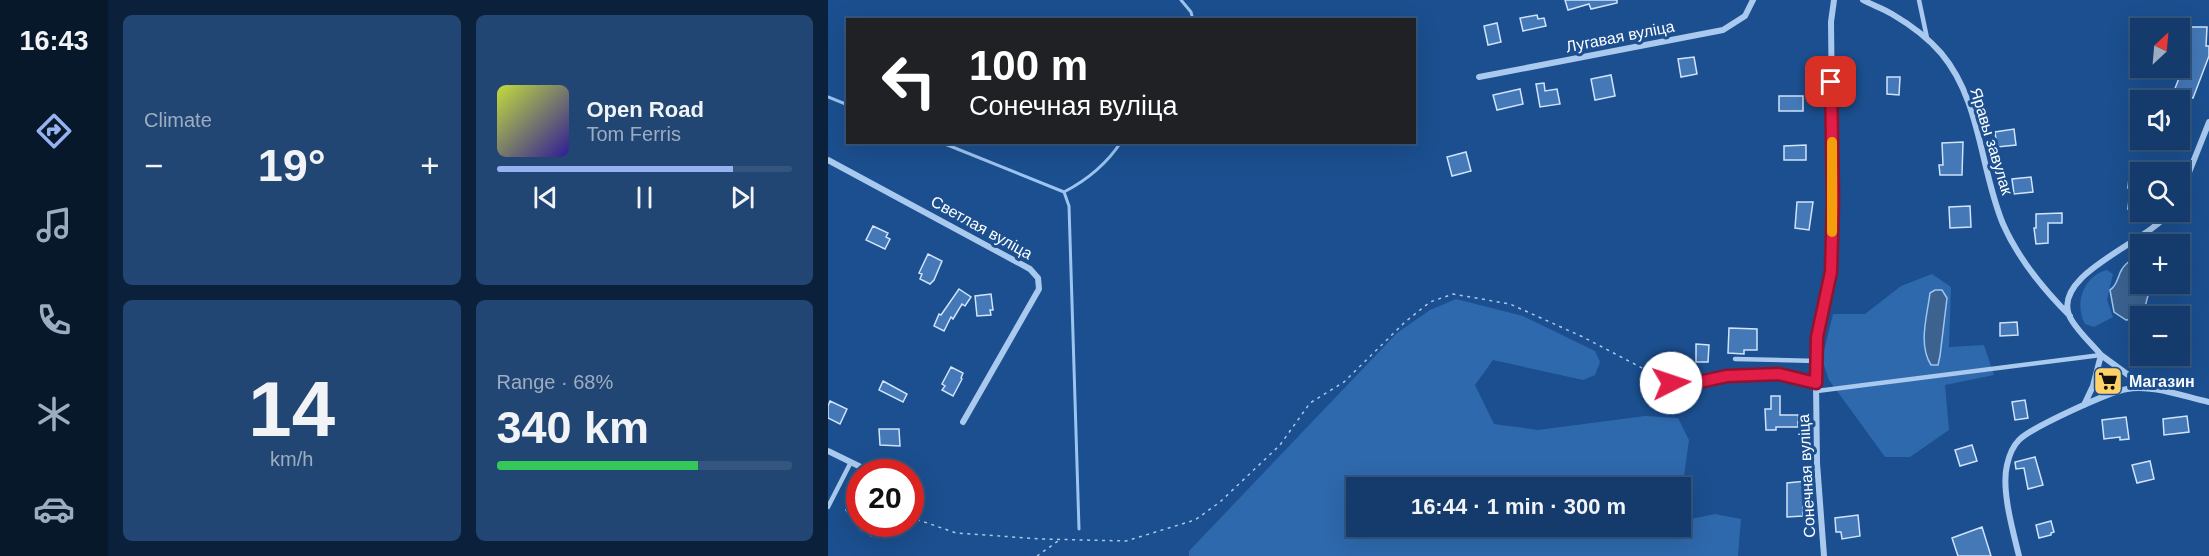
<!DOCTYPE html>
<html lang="en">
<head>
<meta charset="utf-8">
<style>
	:root { --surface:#143b6b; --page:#214673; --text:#f1f3f6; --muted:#9dadc1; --line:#33557e; --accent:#95b2f1 }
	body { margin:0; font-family:Helvetica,sans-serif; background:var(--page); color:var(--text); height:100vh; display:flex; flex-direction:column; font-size:22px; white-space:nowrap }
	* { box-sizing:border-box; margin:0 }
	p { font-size:20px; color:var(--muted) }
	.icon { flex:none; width:33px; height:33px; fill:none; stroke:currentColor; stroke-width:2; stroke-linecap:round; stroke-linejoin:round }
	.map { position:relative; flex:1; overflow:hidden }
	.details { display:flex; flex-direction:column; gap:15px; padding:15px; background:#0b203b; width:720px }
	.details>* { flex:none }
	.hud { position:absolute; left:18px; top:18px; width:570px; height:126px; border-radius:0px; box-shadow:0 6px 24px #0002,0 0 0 2px var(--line); background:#202124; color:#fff; overflow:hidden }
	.needle { width:39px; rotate:26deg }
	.controls { position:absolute; left:1302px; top:18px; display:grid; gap:12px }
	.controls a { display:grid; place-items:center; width:60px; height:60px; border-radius:0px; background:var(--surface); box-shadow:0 6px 24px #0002,0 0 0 2px var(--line); font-size:30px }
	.speed { position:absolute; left:18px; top:459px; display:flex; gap:12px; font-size:30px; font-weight:700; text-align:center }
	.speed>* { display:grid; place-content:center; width:78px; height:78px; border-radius:50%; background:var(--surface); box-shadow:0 6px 24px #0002,0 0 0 2px var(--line); line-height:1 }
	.speed .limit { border:9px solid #d22; background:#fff; color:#111 }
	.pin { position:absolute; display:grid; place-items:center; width:51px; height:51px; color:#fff; margin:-26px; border-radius:12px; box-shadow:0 3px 9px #0006 }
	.me { position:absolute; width:66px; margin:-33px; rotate:86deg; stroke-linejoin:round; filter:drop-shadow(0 0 4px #0008) }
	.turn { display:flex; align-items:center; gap:21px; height:126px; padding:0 24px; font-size:27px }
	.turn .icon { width:78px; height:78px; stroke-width:2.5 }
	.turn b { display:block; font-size:42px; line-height:51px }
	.big { font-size:45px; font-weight:700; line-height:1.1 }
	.details .widget { flex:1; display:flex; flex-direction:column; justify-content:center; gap:9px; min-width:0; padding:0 21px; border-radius:9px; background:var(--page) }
	.details .dial { align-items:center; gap:0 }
	.dial b { font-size:78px; line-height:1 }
	.song { display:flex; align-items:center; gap:18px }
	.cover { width:72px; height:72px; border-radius:9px; background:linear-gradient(135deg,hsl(70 70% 55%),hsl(250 70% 35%)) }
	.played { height:6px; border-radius:3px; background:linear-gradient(90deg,var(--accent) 80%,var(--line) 80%) }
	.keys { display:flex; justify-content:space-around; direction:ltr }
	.heat { display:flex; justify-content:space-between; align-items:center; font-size:33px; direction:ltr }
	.charge { height:9px; border-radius:4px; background:linear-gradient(90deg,#34c759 68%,var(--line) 0) }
	.details .tiles { flex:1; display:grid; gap:15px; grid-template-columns:repeat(2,1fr) }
	.trip { position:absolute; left:518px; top:477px; width:345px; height:60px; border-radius:0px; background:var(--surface); box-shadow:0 6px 24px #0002,0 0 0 2px var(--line); font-weight:700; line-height:60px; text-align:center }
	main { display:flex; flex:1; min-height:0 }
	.menu { display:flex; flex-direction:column; width:108px; justify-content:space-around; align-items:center; background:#08182b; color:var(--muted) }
	.menu .icon { width:42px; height:42px }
	.menu .active { color:var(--accent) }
	.menu b { font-size:27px; color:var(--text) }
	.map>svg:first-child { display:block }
</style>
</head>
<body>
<main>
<nav class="menu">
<b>16:43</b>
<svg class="icon active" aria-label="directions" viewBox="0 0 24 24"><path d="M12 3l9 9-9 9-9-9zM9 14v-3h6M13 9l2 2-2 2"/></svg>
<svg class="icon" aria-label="music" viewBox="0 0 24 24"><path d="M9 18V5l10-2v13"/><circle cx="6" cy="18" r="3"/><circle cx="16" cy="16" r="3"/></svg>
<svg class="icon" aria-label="phone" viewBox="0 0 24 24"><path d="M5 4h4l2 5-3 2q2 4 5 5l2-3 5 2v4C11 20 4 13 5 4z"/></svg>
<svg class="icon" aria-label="climate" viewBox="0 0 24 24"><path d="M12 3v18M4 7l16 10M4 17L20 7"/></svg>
<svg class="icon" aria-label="car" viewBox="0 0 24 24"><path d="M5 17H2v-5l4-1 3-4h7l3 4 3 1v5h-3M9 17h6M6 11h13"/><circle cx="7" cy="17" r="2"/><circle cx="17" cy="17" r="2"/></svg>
</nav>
<section class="details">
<div class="tiles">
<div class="widget"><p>Climate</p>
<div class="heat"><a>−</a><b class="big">19°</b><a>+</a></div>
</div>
<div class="widget">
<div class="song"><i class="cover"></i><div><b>Open Road</b><p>Tom Ferris</p></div></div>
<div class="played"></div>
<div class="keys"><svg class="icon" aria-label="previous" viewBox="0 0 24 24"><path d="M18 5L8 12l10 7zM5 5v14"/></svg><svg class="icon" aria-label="pause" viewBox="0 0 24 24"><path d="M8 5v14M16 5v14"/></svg><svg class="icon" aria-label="next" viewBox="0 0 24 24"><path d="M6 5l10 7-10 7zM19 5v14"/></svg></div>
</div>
<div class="widget dial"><b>14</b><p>km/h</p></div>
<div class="widget"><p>Range · 68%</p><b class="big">340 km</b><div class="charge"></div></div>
</div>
</section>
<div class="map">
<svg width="1381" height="556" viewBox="0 0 1381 556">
	<rect width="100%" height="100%" fill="#1b4f8f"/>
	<path fill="#2e69ad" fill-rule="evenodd" d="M1279 270 1285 274 1279 300 1285 317 1266 327 1257 324C1246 304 1255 276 1279 270Z
		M1104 274 1123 287 1121 347 1156 345 1166 375 1117 385 1121 430 1082 457H1057L1001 380 994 359 1005 314H1037L1073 286Z
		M628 299 695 316 767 351 772 362 767 375 755 380 665 360 647 385 666 424 710 430 817 416 850 418 861 440 854 490 863 519 887 514 913 519 910 556H361V551L569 333 602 310ZM528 488H852V526H528Z"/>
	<path fill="#3c6290" stroke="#9cc4f0" stroke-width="1.5" d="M1312 253V284H1323L1317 307 1308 319 1298 320 1286 312 1282 290C1290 285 1289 277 1294 269 1298 262 1306 258 1312 253Z
		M1107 290H1114L1119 298 1112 356 1110 365H1103C1090 344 1099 317 1102 293Z"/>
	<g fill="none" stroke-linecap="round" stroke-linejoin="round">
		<path stroke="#9cc4f0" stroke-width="3" d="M353 0 363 12 365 20
			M0 97 20 105
			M112 142 236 192C259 180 278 165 293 142
			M236 192 241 206 251 529"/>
	</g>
	<path fill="#4478b7" stroke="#cfe3fa" stroke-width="1.5" d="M737 0H789V3L763 9 761 4 740 10Z
		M709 15 710 19 716 18 718 26 695 31 692 18Z
		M669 23 673 42 660 45 656 26Z
		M1362 27H1379L1378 46H1381V56L1365 98 1346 91 1358 60 1363 62Z
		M866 57 869 74 853 77 850 59Z
		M783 75 787 96 767 100 763 79Z
		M1059 77H1072L1071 95 1059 94Z
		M716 83 717 91 729 89 732 104 712 107 708 84Z
		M692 89 695 104 669 110 665 95Z
		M951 96H975V111H951Z
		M1186 129 1188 145 1169 147 1167 132Z
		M1135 142 1134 175H1112L1111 165H1115L1114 143Z
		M978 145V160H956V146Z
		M638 152 643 171 624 176 619 157Z
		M1203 177 1205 192 1186 194 1184 179Z
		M1301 178 1312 180V210L1300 209 1302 189 1300 188Z
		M969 202H985L981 230 967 228Z
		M1142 206 1143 227 1122 228 1121 207Z
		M1234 213V223H1220V243L1208 244 1206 228H1208V214Z
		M45 226 60 233 58 237 62 239 57 249 38 240Z
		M100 254 114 261 106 280 102 284 92 279 94 274 91 273Z
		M131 289 143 297 137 306 134 304 125 319 123 317 116 331 106 326 111 314 113 315Z
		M163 294 165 310H162L163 315 149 316 147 296Z
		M1189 322 1190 335 1172 336V323Z
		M901 328 929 329V350H916V354L900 353Z
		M868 344 881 345 880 362H868Z
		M123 367 135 373 133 378 134 379 125 396 114 390 117 386 114 384Z
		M55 381 79 394 75 402 51 390Z
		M943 396H952V415H970V427H948V430H938L937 409H943Z
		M1197 400 1200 418 1187 420 1184 402Z
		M2 401 19 409 12 424 0 418V406Z
		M1359 416 1361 432 1336 435 1335 419Z
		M1298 417 1301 439 1292 440V437L1276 439 1274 420Z
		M51 429H71L72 446 52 445Z
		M1144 445 1149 461 1132 466 1127 450Z
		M1207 457 1215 485 1200 489 1196 468 1188 469 1187 462Z
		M1322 461 1326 479 1309 483 1304 465Z
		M978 481V506H975V516L959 517V483Z
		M32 501V529L18 510Z
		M1030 515 1032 536 1014 539 1013 532H1008L1007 518Z
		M1223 521 1226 532 1223 533V535L1211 538 1208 525Z
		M1154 527 1163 556H1130L1124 538Z"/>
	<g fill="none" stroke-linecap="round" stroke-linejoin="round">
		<path stroke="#a9c9ee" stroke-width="1.5" stroke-dasharray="3 4.5" stroke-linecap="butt" d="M82 517 128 533 214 539 298 541 367 520 392 502 452 445 482 403 516 382 577 322 602 302 625 294 682 304 755 337 835 379
			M209 556 230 541"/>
		<path stroke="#a9c9ee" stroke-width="4.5" d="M1091 0 1099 38
			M907 359 988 361
			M843 383 876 381 899 376 951 374 988 383
			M989 391 1273 355
			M0 507 23 462
			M43 534 51 524"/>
		<path stroke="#a9c9ee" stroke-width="6" d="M1035 0C1044 5 1054 8 1064 14 1081 24 1100 38 1113 53 1153 100 1152 169 1175 224 1190 258 1216 290 1242 316
			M651 77 895 30 917 16 925 0
			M0 160 202 269 210 278 211 289 135 422
			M1352 195 1381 122
			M1273 355 1318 388
			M1256 405 1265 386 1273 355C1264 344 1246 328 1241 315 1225 273 1321 242 1341 212
			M0 451 43 472
			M996 556 989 463 988 383 989 337 1003 271 1005 200 1003 22 1006 0
			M1191 556C1185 531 1173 490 1179 465 1181 456 1184 447 1191 440 1204 427 1281 392 1299 389 1323 384 1357 397 1381 402"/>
	</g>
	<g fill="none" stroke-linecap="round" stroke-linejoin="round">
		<g stroke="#92132f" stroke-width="15">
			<path id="route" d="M843 383 876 381 899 376 951 374 988 383 989 337 1003 272 1005 200 1003 82"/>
		</g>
		<use href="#route" stroke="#e11d48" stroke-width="10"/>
		<path stroke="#f59e0b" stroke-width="10" d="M1004 142V232"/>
	</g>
	<defs>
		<g id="supermarket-square" transform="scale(1.5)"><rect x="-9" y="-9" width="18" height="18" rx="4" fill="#ffd166" stroke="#1b4f8f"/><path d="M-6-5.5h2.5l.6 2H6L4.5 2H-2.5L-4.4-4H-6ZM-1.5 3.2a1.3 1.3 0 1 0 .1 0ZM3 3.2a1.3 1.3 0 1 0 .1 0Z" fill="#111"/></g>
	</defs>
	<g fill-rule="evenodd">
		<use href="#supermarket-square" x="1280" y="381"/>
	</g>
	<g text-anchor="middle" stroke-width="6" stroke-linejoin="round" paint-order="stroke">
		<g font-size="16" fill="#fff" stroke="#1b4f8f">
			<text transform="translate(792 36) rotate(-11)" y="6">Лугавая вуліца</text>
			<text transform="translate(1164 141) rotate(73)" y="6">Яравы завулак</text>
			<text transform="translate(154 227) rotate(29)" y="6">Светлая вуліца</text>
			<text transform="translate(978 476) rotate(-93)" y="6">Сонечная вуліца</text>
		</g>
		<g font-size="16" font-weight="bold" fill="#fff" stroke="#1b4f8f" text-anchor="start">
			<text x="1301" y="387">Магазин</text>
		</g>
	</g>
</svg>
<div class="controls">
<a><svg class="needle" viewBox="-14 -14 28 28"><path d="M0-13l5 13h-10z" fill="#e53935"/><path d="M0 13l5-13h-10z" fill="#9dadc1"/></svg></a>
<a><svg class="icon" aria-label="sound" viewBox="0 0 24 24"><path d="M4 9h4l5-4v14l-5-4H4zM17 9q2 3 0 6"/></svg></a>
<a><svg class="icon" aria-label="search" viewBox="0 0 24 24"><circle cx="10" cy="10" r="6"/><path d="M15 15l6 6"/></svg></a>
<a>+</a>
<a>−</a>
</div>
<div class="speed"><div class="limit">20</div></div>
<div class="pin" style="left:1003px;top:82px;background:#d93025"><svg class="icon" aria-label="arrive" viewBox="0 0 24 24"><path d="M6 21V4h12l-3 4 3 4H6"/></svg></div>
<svg class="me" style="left:843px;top:383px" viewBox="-20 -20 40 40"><circle r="19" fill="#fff"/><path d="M0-13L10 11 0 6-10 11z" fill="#e11d48"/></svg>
<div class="trip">16:44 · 1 min · 300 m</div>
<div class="hud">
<div class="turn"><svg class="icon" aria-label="left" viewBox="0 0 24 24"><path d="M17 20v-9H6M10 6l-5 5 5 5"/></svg><div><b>100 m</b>Сонечная вуліца</div></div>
</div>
</div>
</main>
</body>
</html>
